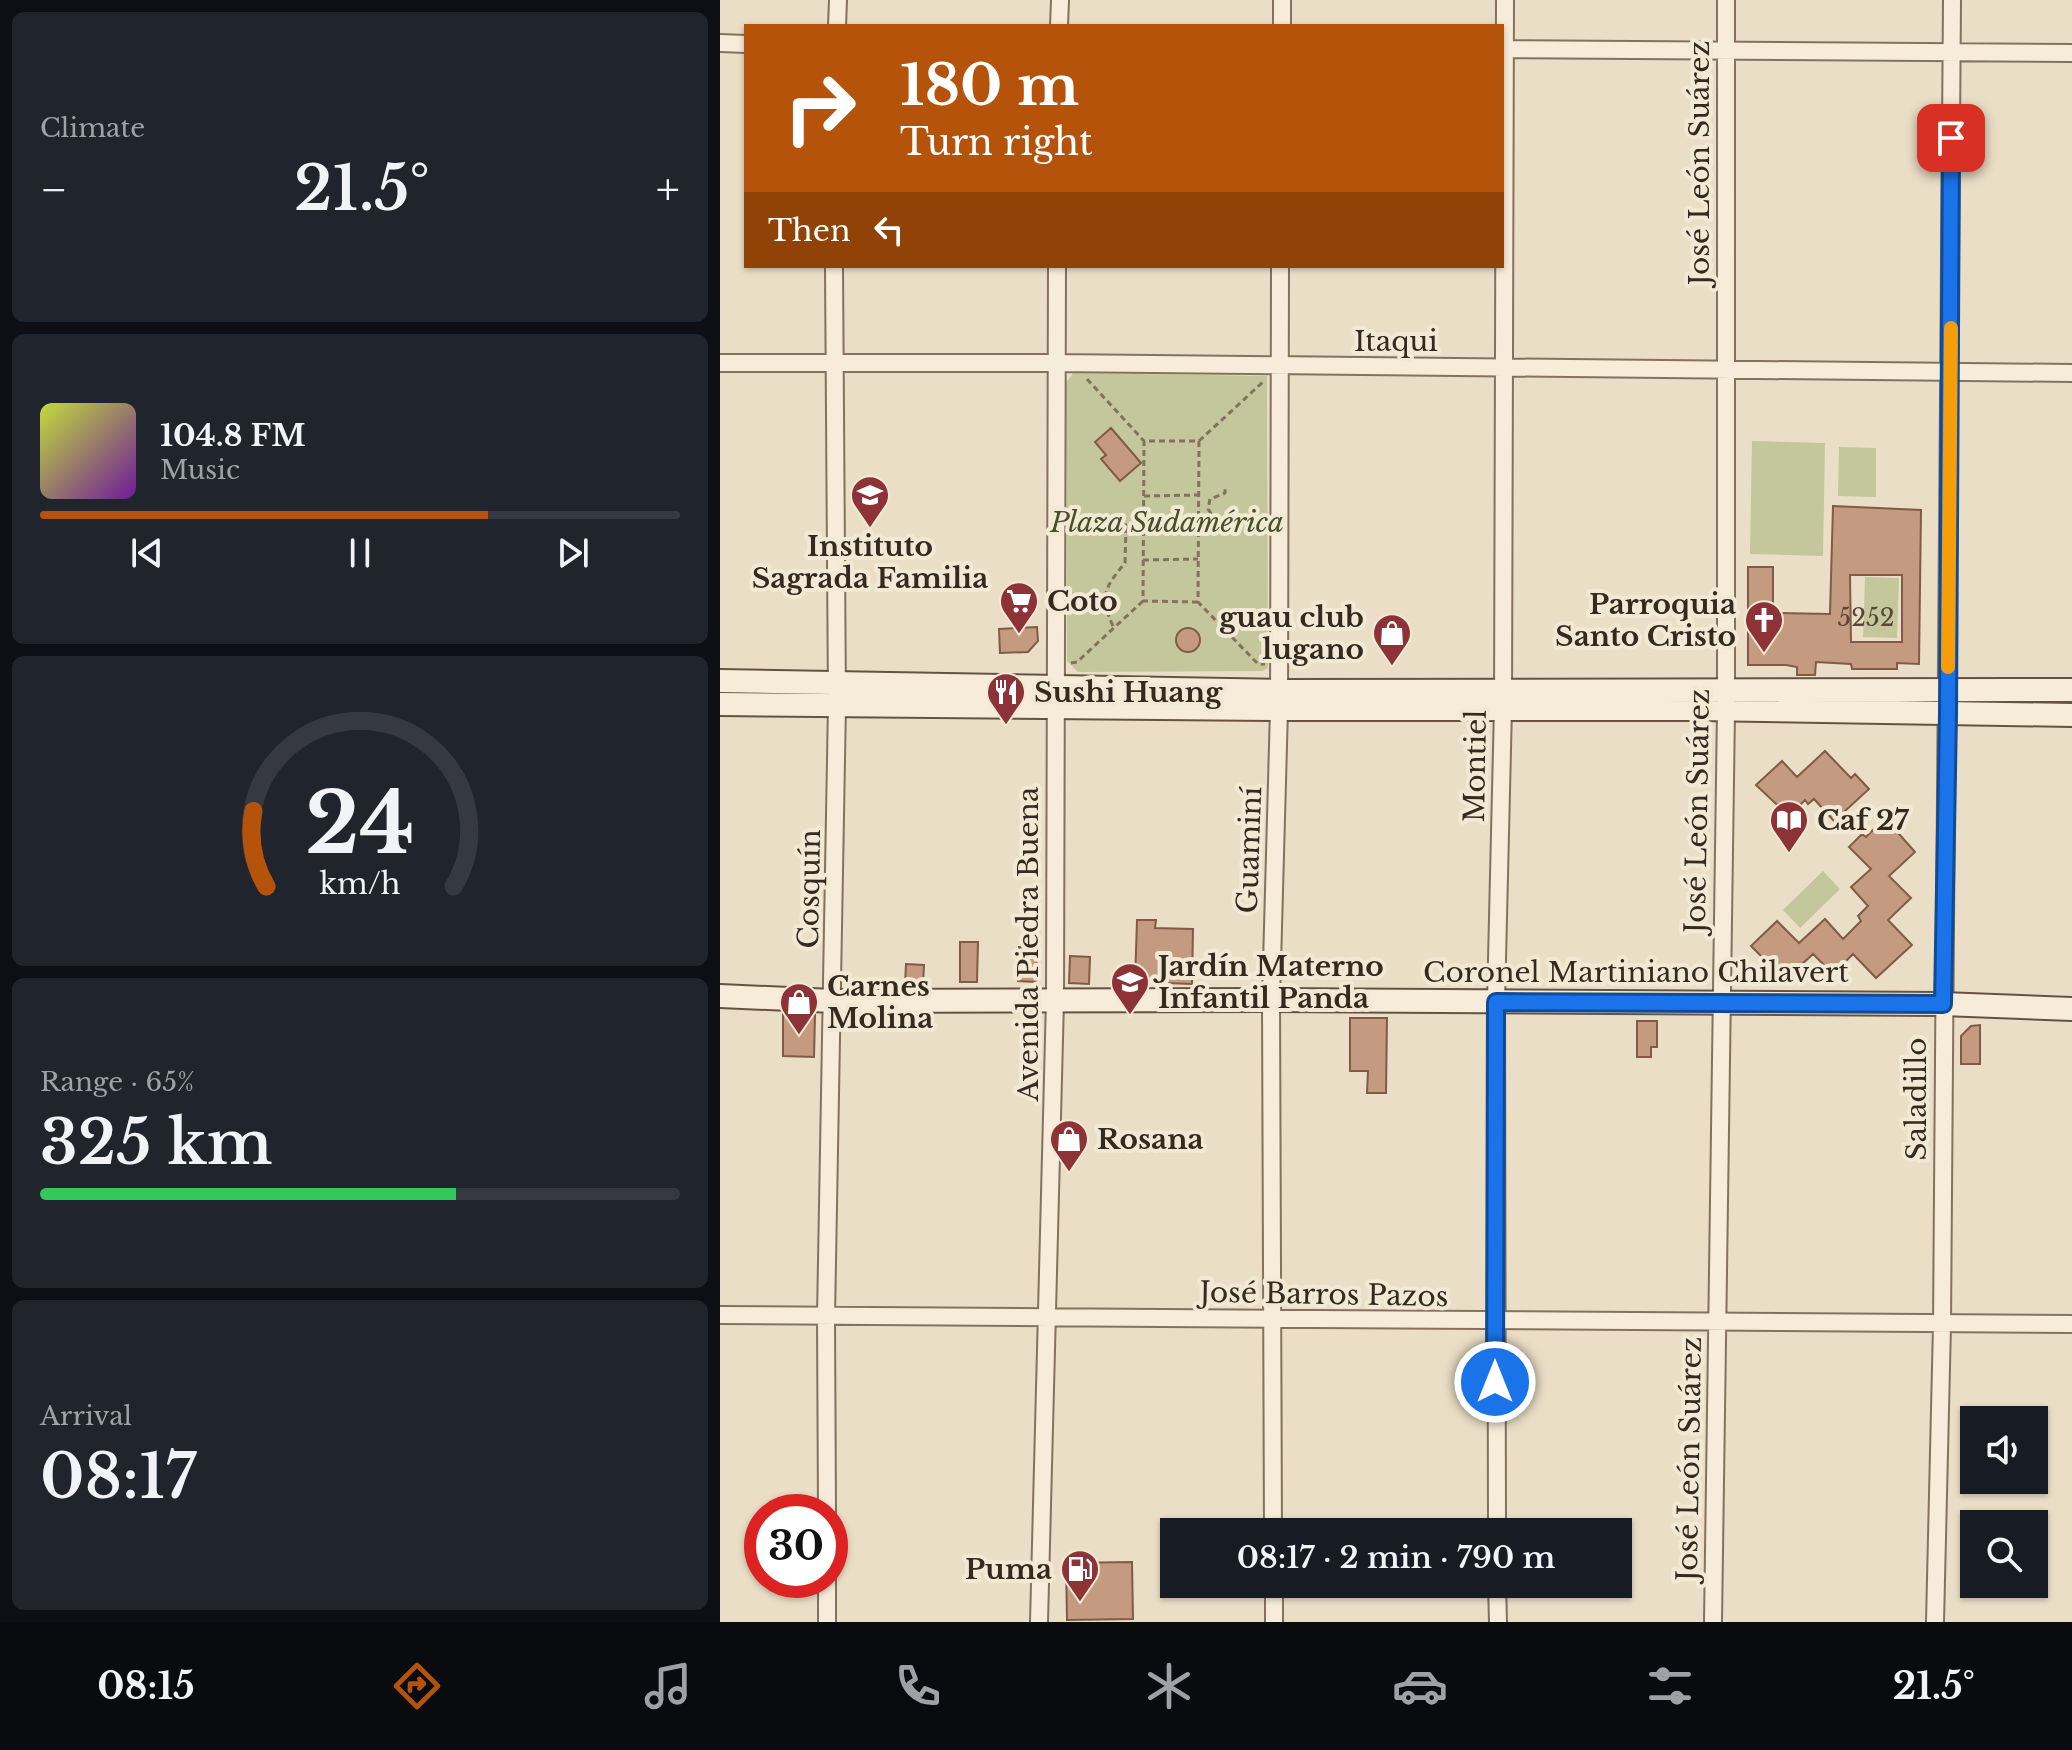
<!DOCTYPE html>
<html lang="en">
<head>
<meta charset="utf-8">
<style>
	:root { --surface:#171b24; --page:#20242c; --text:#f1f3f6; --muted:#9ea1a6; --line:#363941; --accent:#b45309 }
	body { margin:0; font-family:"Libre Baskerville",serif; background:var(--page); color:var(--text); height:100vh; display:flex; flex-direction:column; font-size:30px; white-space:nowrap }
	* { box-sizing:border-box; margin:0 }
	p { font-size:26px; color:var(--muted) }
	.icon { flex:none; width:44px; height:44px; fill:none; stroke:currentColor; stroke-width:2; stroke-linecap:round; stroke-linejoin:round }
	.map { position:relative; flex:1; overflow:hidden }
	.drawer { display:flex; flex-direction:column; gap:12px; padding:12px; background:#0d0f14; width:720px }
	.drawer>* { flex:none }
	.hud { position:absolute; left:24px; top:24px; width:760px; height:244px; border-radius:0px; box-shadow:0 2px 6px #0004; background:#b45309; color:#fff; overflow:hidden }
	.buttons { position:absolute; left:1240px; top:1406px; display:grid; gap:16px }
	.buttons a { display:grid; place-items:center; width:88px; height:88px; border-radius:0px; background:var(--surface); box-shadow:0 2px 6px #0004; font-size:40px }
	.speed { position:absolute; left:24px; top:1494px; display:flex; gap:16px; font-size:40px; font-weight:700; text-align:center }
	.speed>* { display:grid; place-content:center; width:104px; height:104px; border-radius:50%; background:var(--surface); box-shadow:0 2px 6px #0004; line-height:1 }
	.speed .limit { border:12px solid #d22; background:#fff; color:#111 }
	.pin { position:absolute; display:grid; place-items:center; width:68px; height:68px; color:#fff; margin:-34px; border-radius:16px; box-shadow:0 4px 12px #0006 }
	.me { position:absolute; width:88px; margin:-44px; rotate:0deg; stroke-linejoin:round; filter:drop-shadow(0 0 6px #0008) }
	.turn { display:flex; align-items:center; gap:28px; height:168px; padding:0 24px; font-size:36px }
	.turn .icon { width:104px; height:104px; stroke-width:2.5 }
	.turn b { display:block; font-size:56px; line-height:68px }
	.then { display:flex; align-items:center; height:76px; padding:0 24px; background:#0003; gap:16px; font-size:30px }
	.big { font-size:60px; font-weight:600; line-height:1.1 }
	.drawer .tile { flex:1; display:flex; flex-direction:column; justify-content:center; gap:12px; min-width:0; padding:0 28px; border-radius:12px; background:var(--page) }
	.drawer .dial { align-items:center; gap:0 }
	.dial svg { height:208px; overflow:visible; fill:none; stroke:var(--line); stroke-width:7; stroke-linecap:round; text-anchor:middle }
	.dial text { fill:var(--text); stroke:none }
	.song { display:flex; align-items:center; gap:24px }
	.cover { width:96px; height:96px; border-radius:12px; background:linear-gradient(135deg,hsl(70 70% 55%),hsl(280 70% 35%)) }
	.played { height:8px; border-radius:4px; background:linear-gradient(90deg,var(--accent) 70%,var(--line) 70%) }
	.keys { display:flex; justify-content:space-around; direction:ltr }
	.heat { display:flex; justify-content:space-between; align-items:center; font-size:44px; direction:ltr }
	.charge { height:12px; border-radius:6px; background:linear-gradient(90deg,#34c759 65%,var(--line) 0) }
	.trip { position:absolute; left:440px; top:1518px; width:472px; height:80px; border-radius:0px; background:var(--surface); box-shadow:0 2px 6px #0004; font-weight:600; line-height:80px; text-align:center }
	.tab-bar { display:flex; height:128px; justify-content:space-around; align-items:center; background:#090b0e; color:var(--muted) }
	.tab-bar .icon { width:56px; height:56px }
	.tab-bar .selected { color:var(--accent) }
	.tab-bar b { font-size:36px; color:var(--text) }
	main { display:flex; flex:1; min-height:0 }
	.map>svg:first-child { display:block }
</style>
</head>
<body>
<main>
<section class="drawer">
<div class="tile"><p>Climate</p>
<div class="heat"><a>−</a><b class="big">21.5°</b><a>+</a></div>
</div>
<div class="tile">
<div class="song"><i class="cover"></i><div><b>104.8 FM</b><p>Music</p></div></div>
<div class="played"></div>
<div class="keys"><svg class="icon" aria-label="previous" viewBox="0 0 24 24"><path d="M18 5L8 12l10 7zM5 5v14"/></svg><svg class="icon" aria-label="pause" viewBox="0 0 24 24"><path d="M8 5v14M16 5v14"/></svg><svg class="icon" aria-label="next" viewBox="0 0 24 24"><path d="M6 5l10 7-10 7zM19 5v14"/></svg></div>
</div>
<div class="tile dial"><svg viewBox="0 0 100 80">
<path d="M14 69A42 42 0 1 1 86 69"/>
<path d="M14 69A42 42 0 0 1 9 40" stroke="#b45309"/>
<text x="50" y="56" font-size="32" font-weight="700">24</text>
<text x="50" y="72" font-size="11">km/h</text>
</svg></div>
<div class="tile"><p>Range · 65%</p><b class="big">325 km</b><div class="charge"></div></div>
<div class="tile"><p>Arrival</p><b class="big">08:17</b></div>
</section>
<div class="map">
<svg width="1352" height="1622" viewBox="0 0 1352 1622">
	<rect width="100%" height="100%" fill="#eadec6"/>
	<path fill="#c3c79b" d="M353 373 547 376 548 668 542 671 358 672 347 661 346 383Z
		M1032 441 1105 443 1103 556 1030 554Z
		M1119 447 1156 448V497L1118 496Z
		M1145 577 1179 578 1177 638 1143 637Z
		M1103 871 1120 889 1080 928 1063 910Z"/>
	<path fill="#c49a80" stroke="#815b46" stroke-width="2" fill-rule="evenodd" d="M391 428 421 463 400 481 381 459 386 455 375 442Z
		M1113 506 1201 510 1199 664 1177 663V669H1132L1131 664 1096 662 1095 675H1077V667L1066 665H1028V567H1053V608H1057V613L1110 614ZM1130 575H1182V642H1131Z
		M317 627 318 641 308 652 280 653 279 629Z
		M456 640a12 12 0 1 1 24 0a12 12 0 1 1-24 0Z
		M1105 751 1131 778 1135 774 1149 789 1114 821 1094 799 1088 804 1085 800 1069 816 1036 785 1062 761 1077 777Z
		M1165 818 1195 852 1169 876 1191 898 1168 920 1192 945 1156 978 1133 954 1113 974 1093 954 1065 980 1031 946 1057 921 1079 943 1105 919 1123 939 1141 921 1138 916 1148 906 1131 887 1151 869 1129 847 1142 834 1146 837Z
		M417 920H436L435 928 473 929 472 984 415 982Z
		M240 942H258L257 982H240Z
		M299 947H317L316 982 298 981Z
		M350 956 370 957 369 984 349 983Z
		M186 964 204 965 203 985 185 984Z
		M63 1014 95 1015 94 1057 63 1056Z
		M630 1018H667L666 1093H647L648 1071H630Z
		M917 1021H937V1047H931V1057H917Z
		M1260 1025V1064H1241V1036L1251 1026Z
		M412 1562 413 1619 347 1620 346 1563Z"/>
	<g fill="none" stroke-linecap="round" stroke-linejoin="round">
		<g stroke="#84715e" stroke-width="20">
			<path id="street" d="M117 26 118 0
				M339 26 340 0
				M562 26V0
				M0 43 26 44
				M782 49 1352 53
				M0 363H336L1352 373
				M0 1315 1352 1324
				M107 1512 106 1317 117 704 114 266
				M553 1532 551 1000 559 709 560 266
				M777 1532 776 1002 783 707 785 0
				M107 1580V1622
				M554 1584V1622
				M777 1584 778 1622
				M319 1622 335 1000 337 266
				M993 1622 1006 710V0
				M1215 1622 1222 1325 1232 0"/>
		</g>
		<g stroke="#665241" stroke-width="26">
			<path id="secondary" d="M0 681 559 691 1352 690
				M0 704 559 709H978L1352 715
				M0 996 113 1001 551 1000 1223 1004 1352 1009"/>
		</g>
		<path stroke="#84715e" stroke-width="3" stroke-dasharray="6 4" stroke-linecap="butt" d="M367 379 424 441
			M479 441 544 381
			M424 496 479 495
			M479 521 547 522
			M497 522 488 509 490 499 505 493V486
			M351 525H424
			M423 560 478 559
			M478 602 423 601 424 441H479L478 602 538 664H545
			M393 626C379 596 385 587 405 563L406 525
			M351 663 357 662 423 601"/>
		<use href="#street" stroke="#f6ecd9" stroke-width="16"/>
		<use href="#secondary" stroke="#f6ecd9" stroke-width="22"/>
	</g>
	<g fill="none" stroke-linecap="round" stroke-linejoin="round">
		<g stroke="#114b97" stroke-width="20">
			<path id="route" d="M775 1382 776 1002 1223 1004 1228 714 1231 138"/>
		</g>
		<use href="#route" stroke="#1a73e8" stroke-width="14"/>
		<path stroke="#f59e0b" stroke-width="14" d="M1228 667 1231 328"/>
	</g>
	<defs>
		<g id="school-pin" transform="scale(2)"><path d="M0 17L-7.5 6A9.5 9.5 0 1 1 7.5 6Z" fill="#8d3337" stroke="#f2e9d5"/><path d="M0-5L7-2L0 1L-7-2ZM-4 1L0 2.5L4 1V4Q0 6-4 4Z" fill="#fff"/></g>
		<g id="supermarket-pin" transform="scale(2)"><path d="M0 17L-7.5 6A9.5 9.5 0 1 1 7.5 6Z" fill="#8d3337" stroke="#f2e9d5"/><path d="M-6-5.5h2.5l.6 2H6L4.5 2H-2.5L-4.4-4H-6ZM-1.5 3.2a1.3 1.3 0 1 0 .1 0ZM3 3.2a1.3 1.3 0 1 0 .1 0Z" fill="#fff"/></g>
		<g id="church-pin" transform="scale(2)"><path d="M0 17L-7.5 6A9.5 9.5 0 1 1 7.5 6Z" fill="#8d3337" stroke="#f2e9d5"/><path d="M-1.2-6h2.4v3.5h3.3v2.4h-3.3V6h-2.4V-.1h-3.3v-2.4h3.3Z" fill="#fff"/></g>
		<g id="shop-pin" transform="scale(2)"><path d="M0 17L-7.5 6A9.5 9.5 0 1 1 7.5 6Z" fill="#8d3337" stroke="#f2e9d5"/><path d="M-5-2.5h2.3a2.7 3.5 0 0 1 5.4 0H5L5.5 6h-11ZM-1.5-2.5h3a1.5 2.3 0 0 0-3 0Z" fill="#fff"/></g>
		<g id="restaurant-pin" transform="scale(2)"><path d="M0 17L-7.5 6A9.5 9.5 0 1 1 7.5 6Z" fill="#8d3337" stroke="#f2e9d5"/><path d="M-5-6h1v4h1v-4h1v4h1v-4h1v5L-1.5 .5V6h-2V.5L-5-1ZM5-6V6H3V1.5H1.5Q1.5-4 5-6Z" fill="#fff"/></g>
		<g id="library-pin" transform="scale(2)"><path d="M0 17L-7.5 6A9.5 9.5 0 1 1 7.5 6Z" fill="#8d3337" stroke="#f2e9d5"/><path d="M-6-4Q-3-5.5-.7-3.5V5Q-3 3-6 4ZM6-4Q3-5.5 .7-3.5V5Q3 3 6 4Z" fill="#fff"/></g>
		<g id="fuel-pin" transform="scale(2)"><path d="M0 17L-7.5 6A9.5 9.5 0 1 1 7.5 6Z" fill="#8d3337" stroke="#f2e9d5"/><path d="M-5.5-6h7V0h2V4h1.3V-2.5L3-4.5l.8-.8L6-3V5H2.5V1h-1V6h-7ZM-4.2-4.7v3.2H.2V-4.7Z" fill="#fff"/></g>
	</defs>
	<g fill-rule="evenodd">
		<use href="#school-pin" x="150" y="495"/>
		<use href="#supermarket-pin" x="299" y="601"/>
		<use href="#church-pin" x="1044" y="620"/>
		<use href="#shop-pin" x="672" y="633"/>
		<use href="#restaurant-pin" x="286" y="692"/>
		<use href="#library-pin" x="1069" y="820"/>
		<use href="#school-pin" x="410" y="982"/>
		<use href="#shop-pin" x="79" y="1002"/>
		<use href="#shop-pin" x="349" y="1139"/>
		<use href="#fuel-pin" x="360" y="1569"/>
	</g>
	<g text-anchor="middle" stroke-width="8" stroke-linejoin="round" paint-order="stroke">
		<g font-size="24" fill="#594638">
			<text x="1146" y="626">5252</text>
		</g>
		<g font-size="28" fill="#352a20" stroke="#f2e9d5">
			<text transform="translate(979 163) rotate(-90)" y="10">José León Suárez</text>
			<text x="676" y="351">Itaqui</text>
			<text transform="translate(755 766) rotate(-89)" y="10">Montiel</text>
			<text transform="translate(977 811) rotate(-89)" y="10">José León Suárez</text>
			<text transform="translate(529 850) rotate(-88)" y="10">Guaminí</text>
			<text transform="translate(89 889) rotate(-89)" y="10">Cosquín</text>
			<text transform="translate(308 944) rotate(-90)" y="10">Avenida Piedra Buena</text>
			<text x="916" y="982">Coronel Martiniano Chilavert</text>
			<text transform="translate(1196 1099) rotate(-90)" y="10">Saladillo</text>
			<text transform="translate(604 1294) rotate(1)" y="10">José Barros Pazos</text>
			<text transform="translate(969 1459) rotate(-89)" y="10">José León Suárez</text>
		</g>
		<g font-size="28" font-style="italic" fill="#475029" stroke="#f2e9d5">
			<text x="447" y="532">Plaza Sudamérica</text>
		</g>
		<g font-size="28" font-weight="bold" fill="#352a20" stroke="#f2e9d5" text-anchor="start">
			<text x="150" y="556" text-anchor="middle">Instituto<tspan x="150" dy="32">Sagrada Familia</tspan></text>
			<text x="327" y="611">Coto</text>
			<text x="1016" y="614" text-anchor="end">Parroquia<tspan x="1016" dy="32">Santo Cristo</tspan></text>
			<text x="644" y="627" text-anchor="end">guau club<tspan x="644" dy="32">lugano</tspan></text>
			<text x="314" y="702">Sushi Huang</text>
			<text x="1097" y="830">Caf 27</text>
			<text x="438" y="976">Jardín Materno<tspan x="438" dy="32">Infantil Panda</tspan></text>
			<text x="107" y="996">Carnes<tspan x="107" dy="32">Molina</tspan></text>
			<text x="377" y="1149">Rosana</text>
			<text x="332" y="1579" text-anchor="end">Puma</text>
		</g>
	</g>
</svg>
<div class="buttons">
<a><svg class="icon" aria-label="sound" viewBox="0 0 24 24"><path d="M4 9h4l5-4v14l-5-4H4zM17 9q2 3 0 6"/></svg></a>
<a><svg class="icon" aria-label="search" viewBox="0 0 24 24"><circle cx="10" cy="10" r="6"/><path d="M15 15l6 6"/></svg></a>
</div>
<div class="speed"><div class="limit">30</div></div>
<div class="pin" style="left:1231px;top:138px;background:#d93025"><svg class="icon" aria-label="arrive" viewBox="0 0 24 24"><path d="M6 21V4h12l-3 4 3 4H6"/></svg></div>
<svg class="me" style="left:775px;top:1382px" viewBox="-20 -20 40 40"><circle r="17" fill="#1a73e8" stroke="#fff" stroke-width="3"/><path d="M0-11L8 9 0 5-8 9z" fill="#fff"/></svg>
<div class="trip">08:17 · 2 min · 790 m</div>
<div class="hud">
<div class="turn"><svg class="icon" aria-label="right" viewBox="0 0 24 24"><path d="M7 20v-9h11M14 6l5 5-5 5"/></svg><div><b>180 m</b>Turn right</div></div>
<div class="then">Then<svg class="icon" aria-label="left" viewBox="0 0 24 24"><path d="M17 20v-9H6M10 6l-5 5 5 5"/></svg></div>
</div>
</div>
</main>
<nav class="tab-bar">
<b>08:15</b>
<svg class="icon selected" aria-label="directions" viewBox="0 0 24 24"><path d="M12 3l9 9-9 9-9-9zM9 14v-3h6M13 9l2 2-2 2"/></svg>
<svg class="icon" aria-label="music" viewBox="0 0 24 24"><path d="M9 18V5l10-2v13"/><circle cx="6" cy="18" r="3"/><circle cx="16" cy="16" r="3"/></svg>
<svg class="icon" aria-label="phone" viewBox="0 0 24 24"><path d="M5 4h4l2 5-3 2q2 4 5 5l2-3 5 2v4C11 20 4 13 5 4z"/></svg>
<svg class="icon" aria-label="climate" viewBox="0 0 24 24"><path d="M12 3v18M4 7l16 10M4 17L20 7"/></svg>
<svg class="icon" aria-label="car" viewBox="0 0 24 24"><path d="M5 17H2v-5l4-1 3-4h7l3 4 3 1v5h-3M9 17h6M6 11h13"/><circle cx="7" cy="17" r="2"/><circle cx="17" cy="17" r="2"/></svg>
<svg class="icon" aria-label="filters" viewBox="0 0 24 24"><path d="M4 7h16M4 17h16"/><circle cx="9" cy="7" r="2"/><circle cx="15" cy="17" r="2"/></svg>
<b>21.5°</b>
</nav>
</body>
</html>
